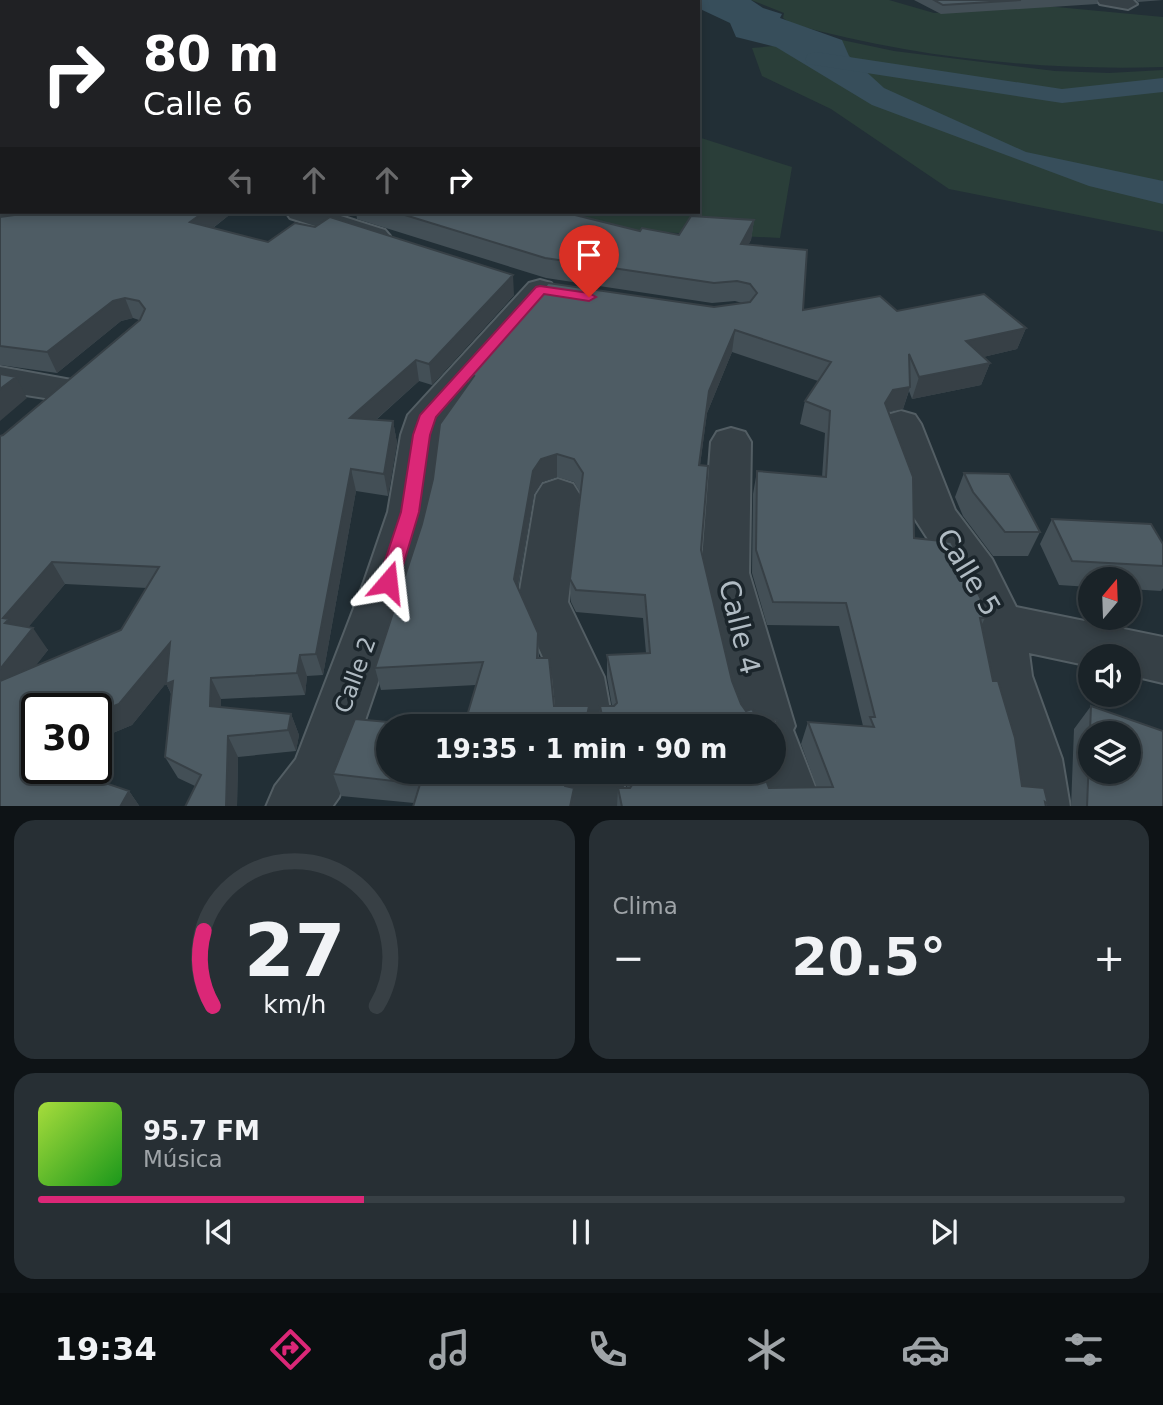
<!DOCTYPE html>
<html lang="es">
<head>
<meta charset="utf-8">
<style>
	:root { --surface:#1a2328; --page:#272f34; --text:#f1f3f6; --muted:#9fa4a8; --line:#384045; --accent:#db2777 }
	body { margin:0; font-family:"DejaVu Sans",sans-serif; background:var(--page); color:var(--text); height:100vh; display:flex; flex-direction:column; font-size:26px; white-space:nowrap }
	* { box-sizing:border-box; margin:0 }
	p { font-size:23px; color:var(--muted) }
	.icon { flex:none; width:38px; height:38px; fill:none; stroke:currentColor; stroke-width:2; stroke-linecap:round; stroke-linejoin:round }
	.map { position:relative; height:806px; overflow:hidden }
	.panel { display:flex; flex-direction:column; gap:14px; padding:14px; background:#0e1316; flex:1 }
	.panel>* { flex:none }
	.banner { position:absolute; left:0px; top:0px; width:700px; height:214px; box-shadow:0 4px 10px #0003,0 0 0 2px var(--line); background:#202124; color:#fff; overflow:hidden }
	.needle { width:46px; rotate:19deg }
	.buttons { position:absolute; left:1078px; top:567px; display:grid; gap:14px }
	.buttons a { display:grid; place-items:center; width:63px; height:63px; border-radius:50%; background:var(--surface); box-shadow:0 4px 10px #0003,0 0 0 2px var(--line); font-size:35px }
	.speed { position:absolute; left:21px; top:693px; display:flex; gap:14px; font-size:35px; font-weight:700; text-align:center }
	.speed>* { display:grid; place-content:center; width:91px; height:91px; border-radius:50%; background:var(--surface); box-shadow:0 4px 10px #0003,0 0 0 2px var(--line); line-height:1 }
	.speed .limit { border:4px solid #111; border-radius:10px; background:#fff; color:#111 }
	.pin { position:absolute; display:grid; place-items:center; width:60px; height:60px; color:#fff; margin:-72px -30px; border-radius:50% 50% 50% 0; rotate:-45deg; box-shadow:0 0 7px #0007 }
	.pin .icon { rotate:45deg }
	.me { position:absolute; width:77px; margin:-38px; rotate:17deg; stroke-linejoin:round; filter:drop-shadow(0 0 5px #0008) }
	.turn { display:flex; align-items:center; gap:24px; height:147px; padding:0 28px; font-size:32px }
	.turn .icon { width:91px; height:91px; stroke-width:2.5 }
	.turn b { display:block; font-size:49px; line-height:60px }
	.lanes { display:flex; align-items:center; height:66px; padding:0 28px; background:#0003; justify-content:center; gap:35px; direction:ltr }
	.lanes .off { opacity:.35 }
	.big { font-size:52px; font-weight:600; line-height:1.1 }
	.panel .tile { flex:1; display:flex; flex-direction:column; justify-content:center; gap:10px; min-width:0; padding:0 24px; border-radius:21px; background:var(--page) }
	.panel .dial { align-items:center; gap:0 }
	.dial svg { height:182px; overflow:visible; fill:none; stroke:var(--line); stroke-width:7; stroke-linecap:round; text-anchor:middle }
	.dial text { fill:var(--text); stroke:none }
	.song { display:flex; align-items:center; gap:21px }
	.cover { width:84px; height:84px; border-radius:10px; background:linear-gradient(135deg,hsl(80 70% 55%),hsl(120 70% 35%)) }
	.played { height:7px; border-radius:4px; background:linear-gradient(90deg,var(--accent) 30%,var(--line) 30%) }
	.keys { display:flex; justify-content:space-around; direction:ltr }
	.heat { display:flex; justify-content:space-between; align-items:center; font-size:38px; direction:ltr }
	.panel .tiles { flex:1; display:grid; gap:14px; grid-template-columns:1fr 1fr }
	.tile:last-child { grid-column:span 2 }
	.trip { position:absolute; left:376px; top:714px; width:410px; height:70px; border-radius:35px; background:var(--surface); box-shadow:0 4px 10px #0003,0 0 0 2px var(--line); font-weight:600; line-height:70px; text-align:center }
	.tab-bar { display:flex; height:112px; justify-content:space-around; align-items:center; background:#0a0e10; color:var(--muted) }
	.tab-bar .icon { width:49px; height:49px }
	.tab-bar .active { color:var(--accent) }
	.tab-bar b { font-size:32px; color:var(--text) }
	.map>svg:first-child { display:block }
</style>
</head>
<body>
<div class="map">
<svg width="1163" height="807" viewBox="0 0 1163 807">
	<rect width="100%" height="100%" fill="#222f36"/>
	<path fill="#2a3e39" d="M751 0H889L934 13 1046 6 1163 17V67C1038 71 912 57 792 24L783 18 784 13Z
		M842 40 894 51 1055 71 1109 73 1163 70V232L949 189 831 109 762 76 752 48Z
		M698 137 792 167 780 238 577 228 509 212H698Z"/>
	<path fill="#374e5b" d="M679 0H751L763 8 782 14 780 18 842 40 849 56 884 88 1026 152 1163 181V204L1089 186 872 105 776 47 736 37 730 23 698 8V2Z"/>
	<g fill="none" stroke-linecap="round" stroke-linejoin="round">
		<path fill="#374e5b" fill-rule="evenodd" d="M816 52 1062 89 1163 78V92L1062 103 808 64 805 59 808 54Z"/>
		<g stroke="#535e64" stroke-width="4">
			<path id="street" d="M1097 0H1133L1137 4 1128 9 1100 4Z
				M286 212H328L385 230 390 236 385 242 375 245 290 218Z
				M540 280 551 283 556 290 446 419 441 435 432 512 412 582 339 797 332 807H266L275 786 296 759 364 582 388 512 401 435 408 415 529 283Z
				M0 367 77 381 83 389 77 397 64 401 0 391Z
				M901 411 915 415 921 424 955 510 992 559 1016 607 1163 637V683L1129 675V656H1090V666L1029 653 1032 676 1062 759 1070 807H1010L1004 759 980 676 975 625 955 581 913 516 881 424 887 415Z
				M731 428 745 432 751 442 749 573 795 726 793 730 823 807H763L752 772H774V726H739L701 573 711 442 717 432Z
				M558 479 573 484 580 495 568 602 604 677 613 726H557L552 677 518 602 536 495 543 484Z
				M563 772H621L628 807H568Z"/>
		</g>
		<use href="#street" fill="#364046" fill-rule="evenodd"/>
	</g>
	<path fill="#434f56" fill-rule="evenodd" d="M914 0H1098L1097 4 941 14Z
		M1136 0H1163L1138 2Z
		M36 212H233L213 228 268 242 514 295 432 385 419 381 376 420 393 421 397 443 388 496 356 491 323 675 307 676 305 695 221 699V707L291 714 299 735 296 751 238 757 237 807H185L195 786 178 778 165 757 171 694 166 683 132 725 96 740V709H37L101 764 89 778 129 791 140 807H0L3 435 139 320 133 318 121 321 57 373 0 365V217ZM65 584 147 588 121 630 35 666 48 650 28 627Z
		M356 212H563L640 231 642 228 679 235 691 216 754 220 751 240 748 245 807 250 803 310 880 296 897 311 984 294 1026 328 1017 349 983 357 990 363 981 385 912 399 909 391 903 409 889 412 913 477 914 538 951 542 983 603 985 618 981 626 993 681H998L1015 738 1022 786 1044 788 1048 804 1046 807H617L618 788H627L624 772H763L769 788H817L801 744 808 722 863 726 839 626 767 625 752 573 753 494 757 471 822 477 825 433 800 424 805 401 818 381 732 352 707 413 700 465 708 466 701 550 732 681 741 704 746 711 752 709 757 718 777 720 778 748 774 762V726H599L600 706H612L607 677V655L646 653 643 618 576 612 571 602 570 579 580 492 574 482 557 477 542 482 534 494 518 588 538 633 539 658H549L554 706H589L588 726H464L476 685 381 690 375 668 422 524 433 479 440 424 468 384 467 374 548 283 714 307 742 303 735 301 712 303 546 278 357 219Z
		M964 473 1040 532 1028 556H993L963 516 955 497Z
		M1052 519 1163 544V588L1161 591 1129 589V579H1090V587L1059 585 1040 544Z
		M1091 706 1163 807H1071L1074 729Z
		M333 774 565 786 574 788V807H413L414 803 341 796Z"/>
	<path fill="#374046" d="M496 0H506V2H492Z
		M0 195H2V212H20L0 215Z
		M204 212H233L196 241 190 222Z
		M754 220 751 240 738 264 741 244Z
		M513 275 514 295 432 385 429 364Z
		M125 298 133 318 121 321 57 373 47 352 113 301Z
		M1026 328 1017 349 958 363 966 341Z
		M735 330 732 352 707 413 709 391Z
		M416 360 419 381 354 439 350 418Z
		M990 363 981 385 912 399 919 377Z
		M16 377 27 398 0 421V389Z
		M910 387 903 409 886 412 885 403 893 390Z
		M393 421 397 443 388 496 384 474Z
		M557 454V477L542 482 534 494 515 602 514 579 533 471 541 459Z
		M351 469 356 491 323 675 316 654Z
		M52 562 65 584 21 636 33 628 48 650 3 708 0 704V669L3 618Z
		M170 643 181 665 132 725 96 740V713Z
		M300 655 307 676 305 695 297 673Z
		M211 678 221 699V727L210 706Z
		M173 681 178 705 166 684Z
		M589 706 588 726H585Z
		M291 714 299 735 296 751 288 730Z
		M228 736 238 757 237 807H226Z
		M96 757 101 764 73 798 57 777 64 768H96Z
		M574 788V807H570Z
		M129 791 140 807H120Z"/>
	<path fill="#4e5c64" stroke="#374046" stroke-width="2" fill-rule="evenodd" d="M0 0H496L492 2H2V3H0Z
		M934 0H1021L943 5Z
		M0 8H2V195H0Z
		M36 212H204L190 222 268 242 295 223 315 227 330 217 513 275 429 364 416 360 350 418 393 421 384 474 351 469 316 654 300 655 297 673 211 678 210 706 291 714 288 730 228 736 226 807H185L201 775 165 757 173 681 166 684 170 643 119 704 96 713V709H37V768H64L57 777 76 773 129 791 120 807H0V681L121 630 159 567 52 562 3 618 9 619 5 623 33 628 0 669V436L3 435 140 320 145 309 139 301 125 298 113 301 47 352 0 346V217Z
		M395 212H563L640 231 642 228 679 235 691 216 754 220 741 244 807 250 803 310 880 296 897 311 984 294 1026 328 966 341 990 363 919 377 909 354 910 387 893 390 885 403 913 477 914 538 951 542 983 603 985 618H980L993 681H998L1015 738 1022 786 1044 788 1048 804 1045 802 1046 807H622L618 788H630L632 785 629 772H763L769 788 833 787 808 722 874 727 870 717H875L846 603 773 602 756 550 757 471 826 477 830 411 805 401 831 362 735 330 709 391 699 465 708 466 701 550 732 681 741 704 746 711 752 709 757 718 777 720 778 748H774V726H604L600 706H614L617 703 607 655 650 653 645 595 576 590 570 579 583 473 574 459 557 454 541 459 533 471 514 579 538 633 537 658H549L554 706H589L585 726H464L483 662 375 668 422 524 433 479 440 424 474 376 467 374 548 283 714 307 750 302 757 293 750 284 737 281 714 283 545 258Z
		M0 374 16 377 0 389Z
		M964 473 1009 474 1040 532H1005L973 492Z
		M1052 519 1151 524 1163 544V566L1072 561Z
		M1091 706 1163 731V807H1087ZM1090 733H1129V772H1090Z
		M355 719 432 726H388V772H563L565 786 574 788 570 807H413L420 784 333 774Z"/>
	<path fill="#db2777" stroke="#8e194d" stroke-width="2" d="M540 286 589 293 596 297 589 301 544 294 436 417 430 435 419 512 398 582 395 587H381L378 582 401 512 413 435 420 415 536 287Z"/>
	<g text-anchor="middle" stroke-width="7" stroke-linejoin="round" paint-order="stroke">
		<g font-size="23" fill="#b0bbc3" stroke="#1b252b">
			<text transform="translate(355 675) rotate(-70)" y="8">Calle 2</text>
		</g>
		<g font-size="28" fill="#b0bbc3" stroke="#1b252b">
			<text transform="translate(969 572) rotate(59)" y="10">Calle 5</text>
			<text transform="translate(740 627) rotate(76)" y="10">Calle 4</text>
		</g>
	</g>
</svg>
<div class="buttons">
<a><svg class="needle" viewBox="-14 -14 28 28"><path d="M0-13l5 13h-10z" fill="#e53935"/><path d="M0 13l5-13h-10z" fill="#9fa4a8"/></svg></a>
<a><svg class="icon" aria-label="sound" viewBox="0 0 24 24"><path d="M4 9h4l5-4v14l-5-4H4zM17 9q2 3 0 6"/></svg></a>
<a><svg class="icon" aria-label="layers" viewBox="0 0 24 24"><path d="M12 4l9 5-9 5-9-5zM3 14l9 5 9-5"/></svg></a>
</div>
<div class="speed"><div class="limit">30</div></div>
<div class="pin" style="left:589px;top:297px;background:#d93025"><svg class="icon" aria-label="arrive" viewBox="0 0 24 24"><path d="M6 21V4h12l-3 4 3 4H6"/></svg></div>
<svg class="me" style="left:388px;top:582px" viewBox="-20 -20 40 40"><path d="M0-17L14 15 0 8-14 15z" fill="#db2777" stroke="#fff" stroke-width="4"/></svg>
<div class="trip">19:35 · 1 min · 90 m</div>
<div class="banner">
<div class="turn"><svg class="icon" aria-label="right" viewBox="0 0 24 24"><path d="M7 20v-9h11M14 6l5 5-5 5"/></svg><div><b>80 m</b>Calle 6</div></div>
<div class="lanes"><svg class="icon off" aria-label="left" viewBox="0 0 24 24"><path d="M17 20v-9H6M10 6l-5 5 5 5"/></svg><svg class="icon off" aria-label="ahead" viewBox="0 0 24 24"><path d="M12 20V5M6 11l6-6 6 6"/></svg><svg class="icon off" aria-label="ahead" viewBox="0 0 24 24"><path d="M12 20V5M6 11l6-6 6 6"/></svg><svg class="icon" aria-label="right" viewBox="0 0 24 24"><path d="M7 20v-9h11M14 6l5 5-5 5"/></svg></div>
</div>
</div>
<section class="panel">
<div class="tiles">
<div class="tile dial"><svg viewBox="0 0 100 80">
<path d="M14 69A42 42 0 1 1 86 69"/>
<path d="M14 69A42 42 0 0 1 10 36" stroke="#db2777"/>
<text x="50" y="56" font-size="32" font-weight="700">27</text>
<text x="50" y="72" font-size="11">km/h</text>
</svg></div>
<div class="tile"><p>Clima</p>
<div class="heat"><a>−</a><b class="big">20.5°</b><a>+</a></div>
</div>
<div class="tile">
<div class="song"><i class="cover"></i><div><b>95.7 FM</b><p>Música</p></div></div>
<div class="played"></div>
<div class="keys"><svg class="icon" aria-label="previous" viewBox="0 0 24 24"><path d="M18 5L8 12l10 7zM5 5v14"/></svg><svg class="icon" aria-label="pause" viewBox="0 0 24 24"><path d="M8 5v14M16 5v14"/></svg><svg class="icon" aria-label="next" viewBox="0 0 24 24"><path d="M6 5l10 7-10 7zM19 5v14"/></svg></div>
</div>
</div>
</section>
<nav class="tab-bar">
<b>19:34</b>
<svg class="icon active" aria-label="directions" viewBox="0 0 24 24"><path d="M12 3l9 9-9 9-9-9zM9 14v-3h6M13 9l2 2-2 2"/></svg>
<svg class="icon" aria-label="music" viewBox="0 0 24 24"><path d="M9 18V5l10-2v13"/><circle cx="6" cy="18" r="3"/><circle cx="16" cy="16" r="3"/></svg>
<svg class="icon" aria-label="phone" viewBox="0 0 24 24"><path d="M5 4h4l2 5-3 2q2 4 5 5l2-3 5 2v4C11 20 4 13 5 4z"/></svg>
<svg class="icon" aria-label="climate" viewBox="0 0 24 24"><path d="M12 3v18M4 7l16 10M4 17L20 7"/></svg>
<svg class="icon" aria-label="car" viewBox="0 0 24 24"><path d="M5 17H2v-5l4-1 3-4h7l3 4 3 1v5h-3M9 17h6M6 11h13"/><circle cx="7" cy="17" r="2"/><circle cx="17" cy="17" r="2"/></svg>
<svg class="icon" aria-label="filters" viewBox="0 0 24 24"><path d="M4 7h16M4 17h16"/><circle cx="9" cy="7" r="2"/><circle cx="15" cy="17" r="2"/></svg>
</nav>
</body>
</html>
